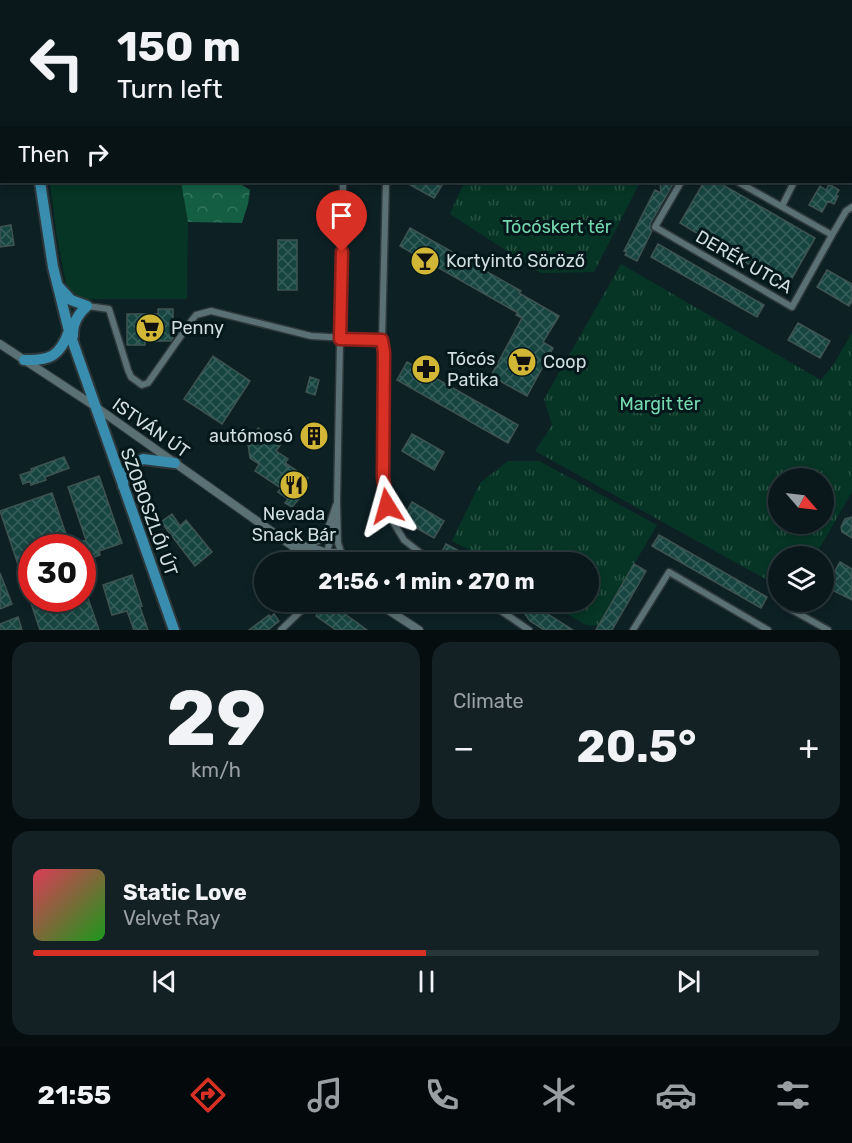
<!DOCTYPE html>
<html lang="en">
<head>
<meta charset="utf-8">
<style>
	:root { --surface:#0a181b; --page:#132124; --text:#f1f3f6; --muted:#99a0a3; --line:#2a373a; --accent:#d93025 }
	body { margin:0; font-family:Rubik,sans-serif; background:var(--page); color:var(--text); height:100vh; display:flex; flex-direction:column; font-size:22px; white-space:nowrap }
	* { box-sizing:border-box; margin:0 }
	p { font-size:20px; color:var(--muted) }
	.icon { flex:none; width:33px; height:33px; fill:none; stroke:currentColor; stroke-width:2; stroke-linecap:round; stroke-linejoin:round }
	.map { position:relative; height:630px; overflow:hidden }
	.details { display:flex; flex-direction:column; gap:12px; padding:12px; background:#060d0f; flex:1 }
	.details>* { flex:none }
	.hud { position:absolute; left:0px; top:0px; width:852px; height:183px; box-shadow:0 3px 9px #0003,0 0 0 2px var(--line); background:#0a181b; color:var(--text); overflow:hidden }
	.needle { width:39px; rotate:118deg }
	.tools { position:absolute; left:768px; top:468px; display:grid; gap:12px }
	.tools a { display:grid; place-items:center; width:66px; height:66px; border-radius:50%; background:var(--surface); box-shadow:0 3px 9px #0003,0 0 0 2px var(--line); font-size:30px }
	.speed { position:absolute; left:18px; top:534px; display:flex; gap:12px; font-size:30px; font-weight:700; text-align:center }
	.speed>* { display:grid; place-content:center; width:78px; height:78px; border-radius:50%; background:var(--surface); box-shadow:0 3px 9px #0003,0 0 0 2px var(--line); line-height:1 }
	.speed .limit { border:9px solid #d22; background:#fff; color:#111 }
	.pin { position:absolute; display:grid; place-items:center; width:51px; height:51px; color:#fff; margin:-62px -26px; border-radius:50% 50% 50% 0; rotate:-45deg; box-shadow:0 0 6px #0007 }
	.pin .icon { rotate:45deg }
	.me { position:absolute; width:66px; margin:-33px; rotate:352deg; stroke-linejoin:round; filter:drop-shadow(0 0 4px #0008) }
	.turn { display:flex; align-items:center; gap:21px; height:126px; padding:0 18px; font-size:27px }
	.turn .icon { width:78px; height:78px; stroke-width:2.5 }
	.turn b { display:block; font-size:42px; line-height:51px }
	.then { display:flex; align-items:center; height:57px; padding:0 18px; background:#0003; gap:12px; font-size:22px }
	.big { font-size:45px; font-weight:700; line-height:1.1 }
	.details .tile { flex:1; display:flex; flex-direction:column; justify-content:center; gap:9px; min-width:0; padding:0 21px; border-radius:18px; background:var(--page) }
	.details .dial { align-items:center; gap:0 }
	.dial b { font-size:78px; line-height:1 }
	.song { display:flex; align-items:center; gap:18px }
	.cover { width:72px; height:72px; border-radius:9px; background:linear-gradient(135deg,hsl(350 70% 55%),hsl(120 70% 35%)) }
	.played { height:6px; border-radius:3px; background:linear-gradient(90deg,var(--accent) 50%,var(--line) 50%) }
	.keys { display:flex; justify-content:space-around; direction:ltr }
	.heat { display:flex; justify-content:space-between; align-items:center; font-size:33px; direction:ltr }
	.details .tiles { flex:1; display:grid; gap:12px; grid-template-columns:1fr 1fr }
	.tile:last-child { grid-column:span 2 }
	.trip { position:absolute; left:254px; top:552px; width:345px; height:60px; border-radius:30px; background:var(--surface); box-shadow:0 3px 9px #0003,0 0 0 2px var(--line); font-weight:700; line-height:60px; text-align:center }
	.dock { display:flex; height:96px; justify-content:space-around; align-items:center; background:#040a0b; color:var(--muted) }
	.dock .icon { width:42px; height:42px }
	.dock .current { color:var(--accent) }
	.dock b { font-size:27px; color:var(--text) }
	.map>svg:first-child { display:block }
</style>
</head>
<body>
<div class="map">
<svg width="852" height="630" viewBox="0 0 852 630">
	<defs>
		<pattern id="forest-crowns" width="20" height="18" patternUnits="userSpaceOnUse" patternTransform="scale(1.5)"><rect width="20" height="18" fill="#145e44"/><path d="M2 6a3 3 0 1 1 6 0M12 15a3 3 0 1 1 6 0" fill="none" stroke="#35755f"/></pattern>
		<pattern id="park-tufts" width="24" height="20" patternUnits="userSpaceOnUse" patternTransform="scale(1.5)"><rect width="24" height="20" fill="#063525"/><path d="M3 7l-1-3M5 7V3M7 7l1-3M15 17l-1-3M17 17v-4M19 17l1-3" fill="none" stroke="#295244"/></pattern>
		<pattern id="building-cross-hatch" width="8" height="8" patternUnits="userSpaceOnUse" patternTransform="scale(1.5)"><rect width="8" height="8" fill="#174541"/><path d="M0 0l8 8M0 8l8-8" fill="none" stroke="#385f5c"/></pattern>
	</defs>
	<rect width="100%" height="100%" fill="#0d2024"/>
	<path fill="#063525" d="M50 182H181L188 222 187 299H78L67 289 57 238Z"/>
	<path fill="url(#forest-crowns)" d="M181 182H237L250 190 248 204 242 223 188 222Z"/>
	<path fill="url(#park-tufts)" fill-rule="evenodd" d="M464 182H640L594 272 541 273 450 214Z
		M621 264 821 380 835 362 852 333V492L815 556H778V586L535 451 552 425 544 399ZM778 478H824V524H778Z
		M508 461H539L657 525 598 626 586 625 547 602H588V562H493L452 541 480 483Z"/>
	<path fill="url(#building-cross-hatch)" stroke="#3f5451" stroke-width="1.5" d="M405 182H444L434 198Z
		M660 182H674L650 224 652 231 637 261 625 255 627 252 624 251 655 190 661 193Z
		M704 182H718L815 238 787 287 680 223Z
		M829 184 839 190 836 195 838 196 834 204 828 201 822 212 809 205 820 186 826 190Z
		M11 225 14 245 0 247V227Z
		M410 228 521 291 519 293 559 316 543 342 553 348 527 396 491 376 522 318 516 315 518 313 400 246Z
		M278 240H297V290H278Z
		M658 244 764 305 757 317 651 257Z
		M827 270 852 284V301L849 306 817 287Z
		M158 309H173V338L171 341H145V345H127V314H158Z
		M798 323 830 341 820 358 788 340Z
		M213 356 250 381 222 424 184 399Z
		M407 362 518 425 508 443 397 380Z
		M310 377 319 380 315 395 306 392Z
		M258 428 281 444 276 451 288 459 285 463 308 478 299 492 303 494 292 507 285 503 288 499 278 492 281 488 255 471 259 464 250 458 248 444Z
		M308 432 321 433 320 440H308Z
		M412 434 444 452 434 470 402 451Z
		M64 457 69 468 45 477 46 480 31 485 30 481 23 484 20 475 32 471 31 469Z
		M99 476 122 543 99 551 100 555 82 561V548H32V598H82L83 584 99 630H40L0 511 52 493 70 546 86 540 68 487Z
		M412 502 444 521 434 538 402 520Z
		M172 514 180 526 186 520 212 552 195 566 161 522Z
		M852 517V538L842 532 841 527 845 519Z
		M659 535 767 597 761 608 652 546Z
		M446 544 480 562H448L439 557Z
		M840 562 852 569V600L826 587Z
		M634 564 646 571 612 630H596Z
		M0 573 12 604 0 609Z
		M132 575 142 606 140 607 148 630H134L127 611 112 615 103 585Z
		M282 602H297L288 613 279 605Z
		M507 602H536L538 608 573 630H544L530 621 523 611Z
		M325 609 334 615 338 609 367 630H336L316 616 319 611 323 613Z
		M274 614 279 621 268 630H249L269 615 271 617Z
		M18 617 22 630H0V624Z"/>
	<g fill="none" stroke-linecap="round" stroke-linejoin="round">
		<g stroke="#2e383b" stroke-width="9">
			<path id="minor" d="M446 0 451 2
				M637 0 641 2
				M348 2V0
				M723 2V0
				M751 2 752 0
				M850 57 852 53
				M850 126 852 127
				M850 164 852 165
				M386 182 382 340 384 352 383 477 387 506 393 522 404 540 432 562
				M681 182 655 227 792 307 832 235
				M738 182 832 235 846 211 852 207
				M782 206 794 182
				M87 306 109 309 128 370 131 377 142 385 148 383 192 320 196 315 211 311 311 336 382 340
				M305 544H312L325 537 336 505
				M327 553 334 523
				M343 558 338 543 337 502 343 182
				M488 602 529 630
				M785 606 828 630
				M281 630 310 602
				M633 630 669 572 768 630"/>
		</g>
		<g stroke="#2e383b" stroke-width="10">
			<path id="tertiary" d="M0 344 93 405 315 562
				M294 542 327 553H336L340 555 344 562
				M376 602 419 630"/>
		</g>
		<g stroke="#2e383b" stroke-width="14">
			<path id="primary" d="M13 0V2
				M40 182 53 267 69 331 174 630
				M59 287 71 300 87 306
				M73 336C72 323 78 314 87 306
				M24 360C50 361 60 356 69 331
				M123 486C123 471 130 465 143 459L175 463"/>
		</g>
		<use href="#minor" stroke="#5b7074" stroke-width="6"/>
		<use href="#tertiary" stroke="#5b7074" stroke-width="8"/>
		<use href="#primary" stroke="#398dae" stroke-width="10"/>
	</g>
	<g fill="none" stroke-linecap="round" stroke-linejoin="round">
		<g stroke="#8d1f18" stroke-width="15">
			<path id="route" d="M342 252 340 339 382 340 384 352 383 477 387 506"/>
		</g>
		<use href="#route" stroke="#d93025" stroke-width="10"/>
	</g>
	<defs>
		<g id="bar-disc" transform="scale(1.5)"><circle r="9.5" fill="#d2b736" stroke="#04171a"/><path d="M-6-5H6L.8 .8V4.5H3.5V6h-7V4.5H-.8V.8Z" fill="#111"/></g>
		<g id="supermarket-disc" transform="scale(1.5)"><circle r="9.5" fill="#d2b736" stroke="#04171a"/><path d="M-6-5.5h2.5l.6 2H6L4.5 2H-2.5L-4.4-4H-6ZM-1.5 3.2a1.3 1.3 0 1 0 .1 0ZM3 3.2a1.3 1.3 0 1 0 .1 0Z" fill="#111"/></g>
		<g id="pharmacy-disc" transform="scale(1.5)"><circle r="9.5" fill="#d2b736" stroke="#04171a"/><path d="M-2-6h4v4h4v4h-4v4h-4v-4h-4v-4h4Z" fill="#111"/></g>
		<g id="building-disc" transform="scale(1.5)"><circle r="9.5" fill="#d2b736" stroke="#04171a"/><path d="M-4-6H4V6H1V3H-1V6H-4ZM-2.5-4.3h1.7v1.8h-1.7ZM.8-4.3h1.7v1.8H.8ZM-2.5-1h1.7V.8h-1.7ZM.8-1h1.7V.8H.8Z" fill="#111"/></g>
		<g id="restaurant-disc" transform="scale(1.5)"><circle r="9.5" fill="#d2b736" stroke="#04171a"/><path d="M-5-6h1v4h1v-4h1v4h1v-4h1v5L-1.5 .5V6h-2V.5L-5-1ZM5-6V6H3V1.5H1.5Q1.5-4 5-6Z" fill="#111"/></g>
	</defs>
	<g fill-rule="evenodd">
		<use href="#bar-disc" x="425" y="261"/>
		<use href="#supermarket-disc" x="150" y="328"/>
		<use href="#supermarket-disc" x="522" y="362"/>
		<use href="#pharmacy-disc" x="426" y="369"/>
		<use href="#building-disc" x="314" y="436"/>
		<use href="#restaurant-disc" x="294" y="485"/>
	</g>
	<g text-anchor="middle" stroke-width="6" stroke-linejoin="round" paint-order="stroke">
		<g font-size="18" fill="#75d9af" stroke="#04171a">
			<text x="557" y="233">Tócóskert tér</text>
			<text x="660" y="410">Margit tér</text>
		</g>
		<g font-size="18" fill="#d1dddf" stroke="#04171a" text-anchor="start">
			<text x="446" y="267">Kortyintó Söröző</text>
			<text x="171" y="334">Penny</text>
			<text x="447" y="365">Tócós<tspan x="447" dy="21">Patika</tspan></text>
			<text x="543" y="368">Coop</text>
			<text x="293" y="442" text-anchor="end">autómosó</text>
			<text x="294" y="520" text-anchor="middle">Nevada<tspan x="294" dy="21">Snack Bár</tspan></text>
		</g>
		<g font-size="18" fill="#d1dddf" stroke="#04171a">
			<text transform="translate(744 262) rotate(30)" y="6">DERÉK UTCA</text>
			<text transform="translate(151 428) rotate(35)" y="6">ISTVÁN ÚT</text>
			<text transform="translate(149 512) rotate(70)" y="6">SZOBOSZLÓI ÚT</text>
		</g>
	</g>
</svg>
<div class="tools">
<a><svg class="needle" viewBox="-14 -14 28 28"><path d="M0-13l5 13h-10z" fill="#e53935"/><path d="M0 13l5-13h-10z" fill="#99a0a3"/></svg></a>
<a><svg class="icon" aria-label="layers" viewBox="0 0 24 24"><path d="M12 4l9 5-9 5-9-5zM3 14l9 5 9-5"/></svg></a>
</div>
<div class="speed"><div class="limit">30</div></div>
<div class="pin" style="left:342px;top:252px;background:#d93025"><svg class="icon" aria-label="arrive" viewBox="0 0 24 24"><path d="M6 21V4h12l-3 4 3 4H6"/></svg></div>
<svg class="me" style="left:387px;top:506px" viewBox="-20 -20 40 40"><path d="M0-17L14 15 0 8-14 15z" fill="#d93025" stroke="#fff" stroke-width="4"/></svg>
<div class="trip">21:56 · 1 min · 270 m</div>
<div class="hud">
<div class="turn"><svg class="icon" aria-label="left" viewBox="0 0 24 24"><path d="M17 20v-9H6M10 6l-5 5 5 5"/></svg><div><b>150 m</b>Turn left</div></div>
<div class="then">Then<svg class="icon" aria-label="right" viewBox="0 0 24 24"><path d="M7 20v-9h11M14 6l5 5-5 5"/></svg></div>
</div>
</div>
<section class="details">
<div class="tiles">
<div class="tile dial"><b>29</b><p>km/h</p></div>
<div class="tile"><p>Climate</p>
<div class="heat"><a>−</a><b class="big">20.5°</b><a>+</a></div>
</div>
<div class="tile">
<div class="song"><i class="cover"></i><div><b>Static Love</b><p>Velvet Ray</p></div></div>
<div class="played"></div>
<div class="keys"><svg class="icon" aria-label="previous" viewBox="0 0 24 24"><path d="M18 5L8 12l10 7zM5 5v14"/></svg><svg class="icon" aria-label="pause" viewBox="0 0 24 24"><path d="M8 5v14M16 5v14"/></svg><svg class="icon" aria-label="next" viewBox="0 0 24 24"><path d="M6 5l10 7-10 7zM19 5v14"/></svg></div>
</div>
</div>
</section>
<nav class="dock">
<b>21:55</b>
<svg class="icon current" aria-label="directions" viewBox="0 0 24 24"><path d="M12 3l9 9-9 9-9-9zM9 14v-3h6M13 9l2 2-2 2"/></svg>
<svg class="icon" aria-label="music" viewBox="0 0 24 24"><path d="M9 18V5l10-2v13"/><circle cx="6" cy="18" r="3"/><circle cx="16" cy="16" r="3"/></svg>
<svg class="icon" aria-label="phone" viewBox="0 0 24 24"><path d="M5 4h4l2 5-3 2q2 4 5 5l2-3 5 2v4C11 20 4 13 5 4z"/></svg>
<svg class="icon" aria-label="climate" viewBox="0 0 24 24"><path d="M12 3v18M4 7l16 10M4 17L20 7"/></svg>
<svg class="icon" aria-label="car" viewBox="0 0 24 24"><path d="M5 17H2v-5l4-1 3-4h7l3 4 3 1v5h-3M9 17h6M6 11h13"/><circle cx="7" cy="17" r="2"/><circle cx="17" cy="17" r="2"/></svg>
<svg class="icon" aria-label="filters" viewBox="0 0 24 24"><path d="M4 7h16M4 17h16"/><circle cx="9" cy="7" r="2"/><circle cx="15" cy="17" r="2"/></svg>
</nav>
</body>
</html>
